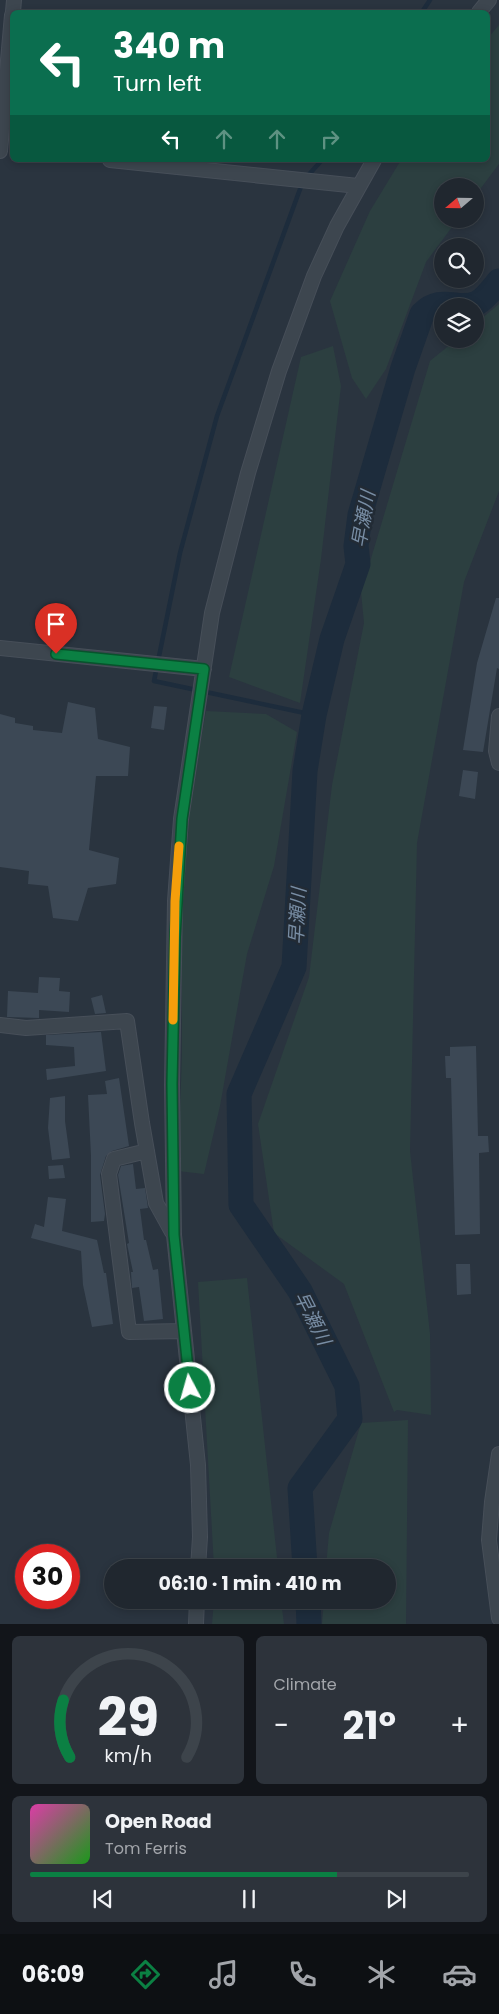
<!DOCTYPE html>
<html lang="en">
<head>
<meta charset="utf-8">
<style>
	:root { --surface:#20272f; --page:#2d333b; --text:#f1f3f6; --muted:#a2a5aa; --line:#3d444b; --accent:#0b8043 }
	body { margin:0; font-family:Poppins,"Noto Sans JP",sans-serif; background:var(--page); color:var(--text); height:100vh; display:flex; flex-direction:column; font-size:19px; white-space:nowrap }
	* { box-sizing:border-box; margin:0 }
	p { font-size:16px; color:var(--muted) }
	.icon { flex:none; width:28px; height:28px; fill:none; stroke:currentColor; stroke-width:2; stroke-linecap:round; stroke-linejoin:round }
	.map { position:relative; height:1624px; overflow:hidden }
	.side { display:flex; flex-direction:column; gap:12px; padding:12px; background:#12151a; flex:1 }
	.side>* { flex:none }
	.guide { position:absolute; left:10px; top:10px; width:480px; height:152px; border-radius:8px; box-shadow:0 2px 8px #0003,0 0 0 1px var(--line); background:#0b6e4f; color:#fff; overflow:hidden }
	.needle { width:32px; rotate:250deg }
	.fabs { position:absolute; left:434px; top:178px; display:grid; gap:10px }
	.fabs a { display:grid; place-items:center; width:50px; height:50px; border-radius:50%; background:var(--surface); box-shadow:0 2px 8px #0003,0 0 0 1px var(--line); font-size:25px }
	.speed { position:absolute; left:15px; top:1544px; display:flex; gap:10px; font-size:25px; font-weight:700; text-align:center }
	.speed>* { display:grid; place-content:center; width:65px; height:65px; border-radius:50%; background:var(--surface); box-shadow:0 2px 8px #0003,0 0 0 1px var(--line); line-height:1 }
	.speed .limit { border:8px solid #d22; background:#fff; color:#111 }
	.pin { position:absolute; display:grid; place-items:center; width:42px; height:42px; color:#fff; margin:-51px -21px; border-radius:50% 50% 50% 0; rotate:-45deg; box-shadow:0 0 5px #0007 }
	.pin .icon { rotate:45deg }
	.me { position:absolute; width:55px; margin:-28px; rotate:354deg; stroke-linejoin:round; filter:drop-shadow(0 0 4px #0008) }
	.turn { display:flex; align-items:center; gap:18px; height:105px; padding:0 20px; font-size:22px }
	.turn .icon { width:65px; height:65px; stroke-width:2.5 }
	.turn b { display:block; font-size:35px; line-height:42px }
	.lanes { display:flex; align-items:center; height:48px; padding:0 20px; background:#0003; justify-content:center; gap:25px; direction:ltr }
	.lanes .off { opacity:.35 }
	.big { font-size:38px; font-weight:700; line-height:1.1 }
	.side .card { flex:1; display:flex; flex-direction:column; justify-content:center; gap:8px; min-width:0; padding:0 18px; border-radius:8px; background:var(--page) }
	.side .dial { align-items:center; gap:0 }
	.dial svg { height:130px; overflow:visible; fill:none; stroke:var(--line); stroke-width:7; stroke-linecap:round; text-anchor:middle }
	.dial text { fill:var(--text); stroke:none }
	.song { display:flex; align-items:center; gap:15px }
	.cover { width:60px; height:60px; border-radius:8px; background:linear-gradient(135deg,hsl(320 70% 55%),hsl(120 70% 35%)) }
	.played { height:5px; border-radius:2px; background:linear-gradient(90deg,var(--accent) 70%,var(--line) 70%) }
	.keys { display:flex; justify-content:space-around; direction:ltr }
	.heat { display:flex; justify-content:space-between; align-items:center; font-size:28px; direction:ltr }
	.side .tiles { flex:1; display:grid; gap:12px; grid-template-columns:1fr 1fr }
	.card:last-child { grid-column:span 2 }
	.trip { position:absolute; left:104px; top:1559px; width:292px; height:50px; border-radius:25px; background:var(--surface); box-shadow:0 2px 8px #0003,0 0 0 1px var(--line); font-weight:700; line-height:50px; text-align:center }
	.menu { display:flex; height:80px; justify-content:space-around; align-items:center; background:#0d1013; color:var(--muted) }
	.menu .icon { width:35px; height:35px }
	.menu .active { color:var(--accent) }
	.menu b { font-size:22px; color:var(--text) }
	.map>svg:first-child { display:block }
</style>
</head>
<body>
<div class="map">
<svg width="499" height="1624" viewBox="0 0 499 1624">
	<rect width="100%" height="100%" fill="#2a343f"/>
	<path fill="#2c3f40" d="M499 25V164L475 196V186H442V219H458L426 262 386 369 366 399 352 378 330 301 370 211 401 160H488V38Z
		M499 304V491L464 582 417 843 410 1151 430 1334 431 1415 397 1410 394 1412 344 1284 274 1233 258 1124 309 977 332 785 364 623 361 592 430 361 457 339H475V324Z
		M333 346 341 386 321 559 300 703 229 677 301 357Z
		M206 711 266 714 297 732 274 866 247 954 220 1106 204 1174 178 1171 182 1053V913L189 808Z
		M247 1278 278 1567H214L198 1282Z
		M408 1420 406 1624H322L324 1600H388V1568L326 1567 329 1533 361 1423Z
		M214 1600H281L284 1624H212Z"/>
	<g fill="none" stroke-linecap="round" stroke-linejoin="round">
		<path stroke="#1d2c3c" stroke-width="4.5" d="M422 12 430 0
			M314 715 154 681 180 553 217 416 303 181 322 160"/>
		<path stroke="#1d2c3c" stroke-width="25" d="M305 1568 300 1488 350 1419 347 1386 300 1291 241 1205 239 1094 294 967 305 771 314 715 332 639 358 564 356 546 360 515 403 368 422 314C442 294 458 312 477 303 485 299 493 288 499 281
			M308 1600 309 1624"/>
	</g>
	<path fill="#3c4855" d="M496 598H499V669L497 668 483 752 463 750 477 663Z
		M68 702 95 708 98 739 130 747 128 776H96L89 850 119 858 116 884 88 888 78 921 53 918 48 886 28 884 29 871 0 867V714L15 718V723L33 726V730L62 733Z
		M154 706 167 707 164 730 151 728Z
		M463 770 478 772 475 799 459 796Z
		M39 977 60 978 59 991 70 992 69 1012 39 1010V1018L7 1017 8 991 38 993Z
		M102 995 106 1013 95 1014 91 998Z
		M101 1032 106 1071 47 1080 46 1069 75 1066 74 1047 46 1045V1035Z
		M476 1046 478 1136H488L489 1152 479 1153 480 1234 455 1235 451 1078H446L445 1056H450V1047Z
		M119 1078 129 1146 112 1151 106 1156 100 1175 105 1214 104 1221 91 1222V1156L88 1095 107 1094 105 1081Z
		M65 1096V1121L70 1158 52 1160 48 1128 50 1098Z
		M133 1164 136 1189 145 1188 148 1208 140 1209 144 1240H146L153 1270 158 1269 163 1319 144 1321 139 1287 132 1288 131 1272H133L127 1244 129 1243 118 1175 121 1166Z
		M63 1165 65 1178 49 1179 48 1166Z
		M48 1197 66 1199 62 1231 97 1240 104 1273H106L113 1324 92 1327 83 1285 81 1251 31 1238 35 1224 44 1227Z
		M456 1264H470L471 1294 457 1295Z"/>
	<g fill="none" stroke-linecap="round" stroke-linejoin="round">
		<g stroke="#474f59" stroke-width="16">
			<path id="minor" d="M13 12 14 0
				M479 12 489 0
				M0 151 12 15
				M110 160 358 186
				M0 648 204 669
				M499 716 496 751 499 763
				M0 1025 26 1028 127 1021 142 1123 156 1203 172 1232
				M147 1151 114 1159 109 1174 129 1332 184 1331
				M499 1454 492 1502 489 1540 499 1618
				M198 1568 200 1537 198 1465 174 1235 172 1085 175 901 181 819 212 613 248 473 279 371 314 276 337 226 374 160
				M196 1624 197 1600"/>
		</g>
		<use href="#minor" stroke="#3d464f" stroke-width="14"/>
	</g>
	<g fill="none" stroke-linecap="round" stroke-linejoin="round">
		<g stroke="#07532c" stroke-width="12">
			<path id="route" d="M56 654 204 669 182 819 175 937 172 1084 174 1235 190 1388"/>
		</g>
		<use href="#route" stroke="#0b8043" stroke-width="9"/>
		<path stroke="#f59e0b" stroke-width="9" d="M173 1020 175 901 179 846"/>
	</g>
	<g text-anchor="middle" stroke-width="5" stroke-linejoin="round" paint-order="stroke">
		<g font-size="19" font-style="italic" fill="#788da4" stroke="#222b35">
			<text transform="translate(363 519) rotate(-80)" y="7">早瀬川</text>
			<text transform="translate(297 916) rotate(-87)" y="7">早瀬川</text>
			<text transform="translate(313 1318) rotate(63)" y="7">早瀬川</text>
		</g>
	</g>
</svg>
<div class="fabs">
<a><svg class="needle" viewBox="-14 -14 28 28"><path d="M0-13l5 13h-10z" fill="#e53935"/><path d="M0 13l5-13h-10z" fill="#a2a5aa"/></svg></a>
<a><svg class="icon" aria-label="search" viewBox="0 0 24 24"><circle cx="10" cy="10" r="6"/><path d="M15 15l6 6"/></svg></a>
<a><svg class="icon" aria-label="layers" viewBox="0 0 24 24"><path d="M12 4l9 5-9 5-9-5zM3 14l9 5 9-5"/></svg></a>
</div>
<div class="speed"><div class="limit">30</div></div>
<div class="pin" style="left:56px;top:654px;background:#d93025"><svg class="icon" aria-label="arrive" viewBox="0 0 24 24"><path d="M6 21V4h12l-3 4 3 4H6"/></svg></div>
<svg class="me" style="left:190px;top:1388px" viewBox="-20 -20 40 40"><circle r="17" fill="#0b8043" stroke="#fff" stroke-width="3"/><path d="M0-11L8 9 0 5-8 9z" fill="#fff"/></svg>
<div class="trip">06:10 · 1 min · 410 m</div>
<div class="guide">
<div class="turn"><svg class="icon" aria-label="left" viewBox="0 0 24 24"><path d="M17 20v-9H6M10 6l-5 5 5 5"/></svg><div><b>340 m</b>Turn left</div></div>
<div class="lanes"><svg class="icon" aria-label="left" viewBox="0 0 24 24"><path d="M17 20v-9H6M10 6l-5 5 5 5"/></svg><svg class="icon off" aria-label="ahead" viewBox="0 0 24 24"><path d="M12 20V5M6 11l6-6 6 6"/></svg><svg class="icon off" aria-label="ahead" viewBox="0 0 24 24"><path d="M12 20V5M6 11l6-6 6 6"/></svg><svg class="icon off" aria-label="right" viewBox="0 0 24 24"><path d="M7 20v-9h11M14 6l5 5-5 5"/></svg></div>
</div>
</div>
<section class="side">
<div class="tiles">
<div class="card dial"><svg viewBox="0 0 100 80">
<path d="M14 69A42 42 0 1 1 86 69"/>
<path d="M14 69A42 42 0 0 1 10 34" stroke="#0b8043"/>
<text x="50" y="56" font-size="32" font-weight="700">29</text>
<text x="50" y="72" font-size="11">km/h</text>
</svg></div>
<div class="card"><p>Climate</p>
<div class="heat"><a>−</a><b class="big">21°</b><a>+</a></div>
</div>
<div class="card">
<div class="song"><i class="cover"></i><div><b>Open Road</b><p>Tom Ferris</p></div></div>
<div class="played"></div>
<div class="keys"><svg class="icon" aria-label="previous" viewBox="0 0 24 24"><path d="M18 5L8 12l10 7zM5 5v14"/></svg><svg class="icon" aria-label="pause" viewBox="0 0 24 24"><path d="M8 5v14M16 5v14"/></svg><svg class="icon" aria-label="next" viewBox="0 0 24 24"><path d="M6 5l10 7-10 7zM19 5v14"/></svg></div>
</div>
</div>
</section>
<nav class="menu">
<b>06:09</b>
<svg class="icon active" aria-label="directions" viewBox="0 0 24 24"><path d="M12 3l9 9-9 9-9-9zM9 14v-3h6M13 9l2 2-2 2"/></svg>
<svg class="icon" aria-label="music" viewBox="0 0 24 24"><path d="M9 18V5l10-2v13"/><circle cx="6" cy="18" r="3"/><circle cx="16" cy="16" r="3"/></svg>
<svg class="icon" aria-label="phone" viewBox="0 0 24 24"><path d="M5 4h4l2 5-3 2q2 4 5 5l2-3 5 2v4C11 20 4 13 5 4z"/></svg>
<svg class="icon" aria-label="climate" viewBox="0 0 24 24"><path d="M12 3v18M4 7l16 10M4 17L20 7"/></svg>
<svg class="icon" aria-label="car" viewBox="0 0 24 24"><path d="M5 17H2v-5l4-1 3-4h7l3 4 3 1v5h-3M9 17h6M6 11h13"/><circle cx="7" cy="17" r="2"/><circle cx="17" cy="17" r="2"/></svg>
</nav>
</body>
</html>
